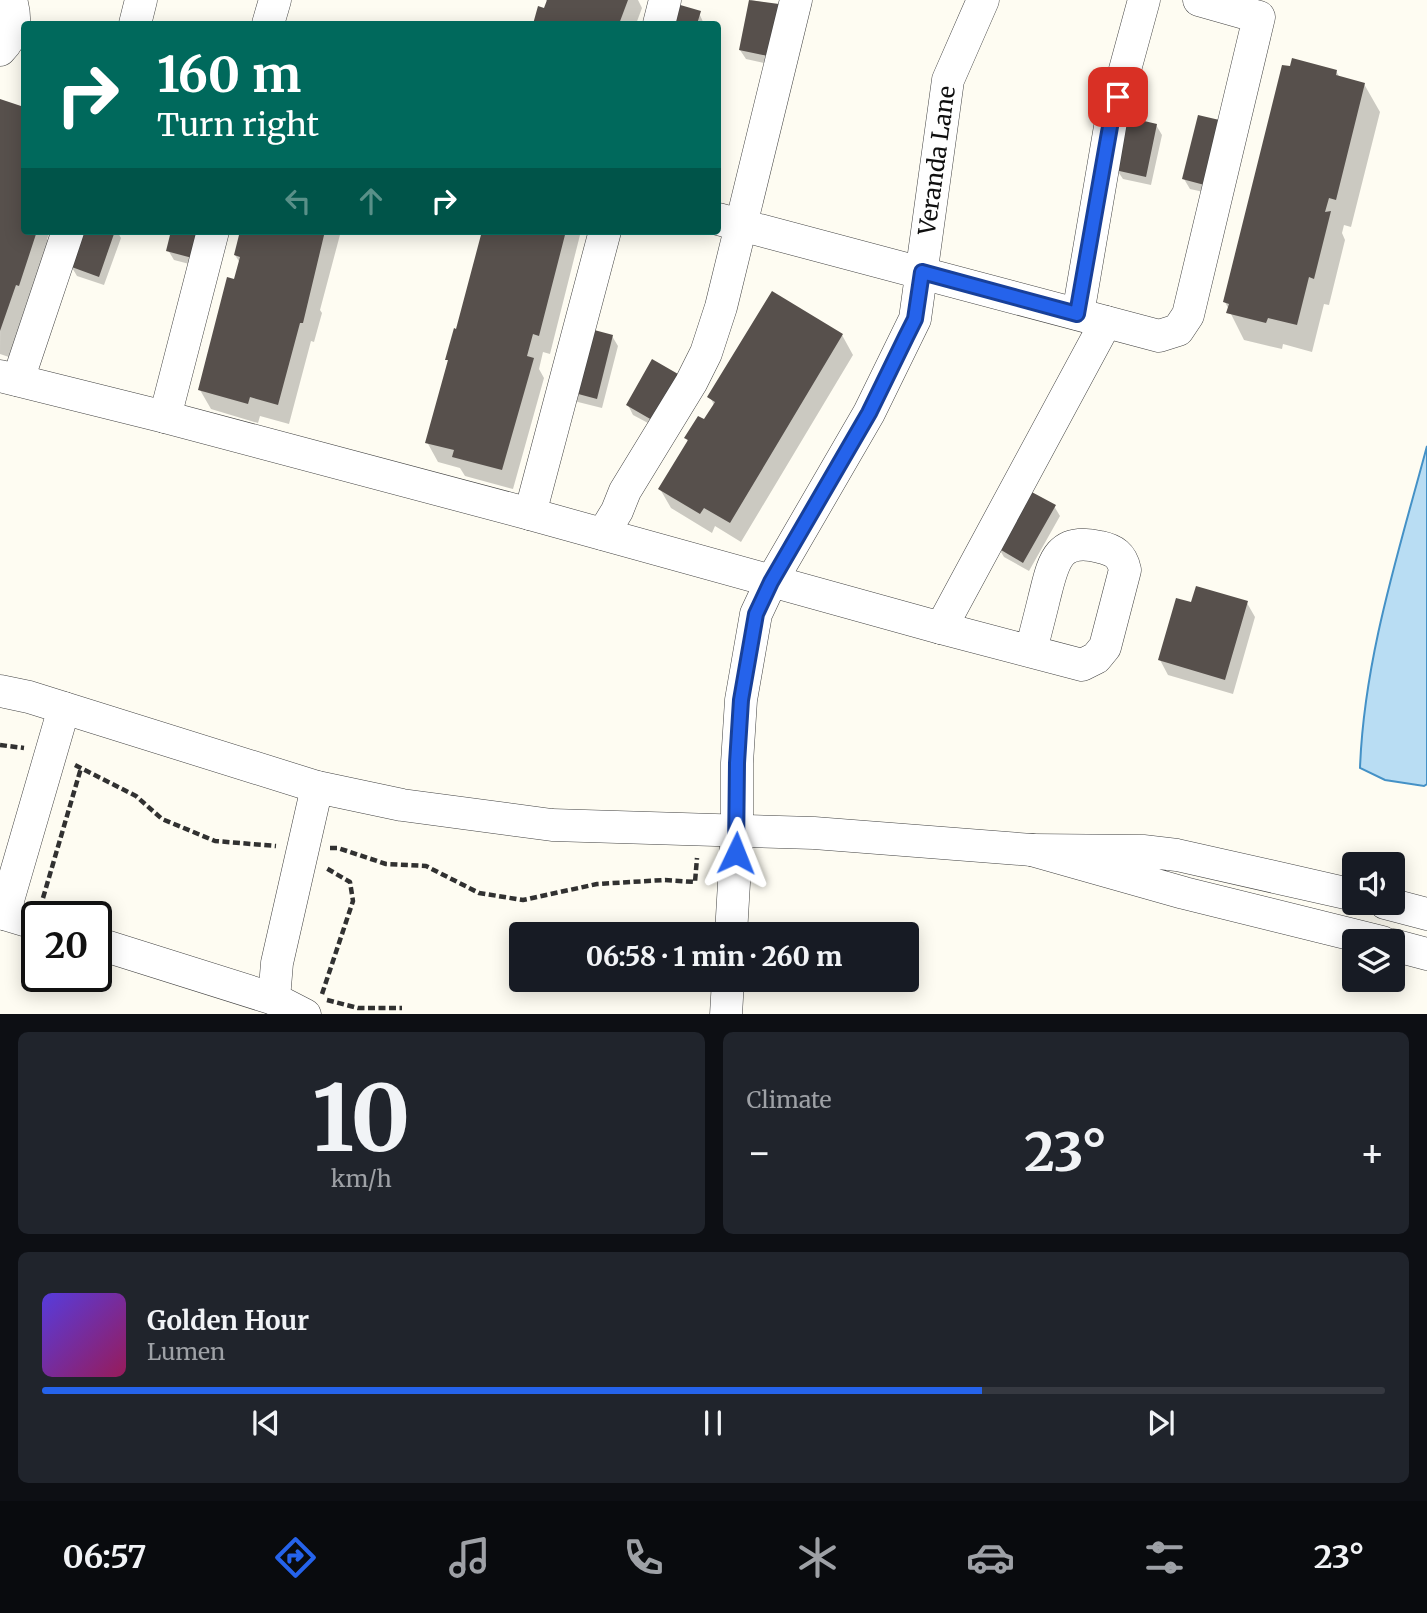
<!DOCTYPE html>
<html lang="en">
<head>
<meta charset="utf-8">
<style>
	:root { --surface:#171b24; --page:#20242c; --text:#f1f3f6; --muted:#9ea1a6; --line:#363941; --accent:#2563eb }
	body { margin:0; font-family:Merriweather,serif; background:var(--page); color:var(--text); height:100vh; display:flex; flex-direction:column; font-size:26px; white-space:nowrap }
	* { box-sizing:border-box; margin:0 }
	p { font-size:23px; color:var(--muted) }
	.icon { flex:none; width:38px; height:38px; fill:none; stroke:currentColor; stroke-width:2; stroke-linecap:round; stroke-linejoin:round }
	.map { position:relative; height:1014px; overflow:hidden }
	.panel { display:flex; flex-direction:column; gap:18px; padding:18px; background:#0d0f14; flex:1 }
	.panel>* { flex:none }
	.hud { position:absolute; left:21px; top:21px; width:700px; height:214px; border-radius:7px; box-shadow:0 4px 18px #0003; background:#00695c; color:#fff; overflow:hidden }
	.buttons { position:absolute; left:1342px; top:852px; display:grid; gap:14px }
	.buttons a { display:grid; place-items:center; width:63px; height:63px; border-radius:7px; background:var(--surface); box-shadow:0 4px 18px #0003; font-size:35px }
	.speed { position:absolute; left:21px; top:901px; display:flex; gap:14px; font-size:35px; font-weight:700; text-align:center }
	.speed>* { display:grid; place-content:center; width:91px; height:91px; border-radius:50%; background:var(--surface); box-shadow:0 4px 18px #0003; line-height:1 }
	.speed .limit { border:4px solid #111; border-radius:10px; background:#fff; color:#111 }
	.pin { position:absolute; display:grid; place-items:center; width:60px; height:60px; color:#fff; margin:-30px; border-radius:14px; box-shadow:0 4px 10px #0006 }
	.me { position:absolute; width:77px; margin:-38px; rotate:2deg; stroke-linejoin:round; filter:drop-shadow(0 0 5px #0008) }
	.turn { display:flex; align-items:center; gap:24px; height:147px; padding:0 21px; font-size:32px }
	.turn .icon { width:91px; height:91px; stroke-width:2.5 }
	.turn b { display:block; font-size:49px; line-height:60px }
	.lanes { display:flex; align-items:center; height:66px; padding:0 21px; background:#0003; justify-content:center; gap:35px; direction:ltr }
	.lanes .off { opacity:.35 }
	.big { font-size:52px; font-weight:800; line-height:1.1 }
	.panel .tile { flex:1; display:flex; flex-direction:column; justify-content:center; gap:10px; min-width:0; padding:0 24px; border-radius:10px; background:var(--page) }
	.panel .dial { align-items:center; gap:0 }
	.dial b { font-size:91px; line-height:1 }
	.song { display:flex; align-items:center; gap:21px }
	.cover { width:84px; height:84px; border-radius:10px; background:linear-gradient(135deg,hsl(250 70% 55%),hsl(330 70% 35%)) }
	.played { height:7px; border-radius:4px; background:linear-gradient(90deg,var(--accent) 70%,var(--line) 70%) }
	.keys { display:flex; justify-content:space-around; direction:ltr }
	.heat { display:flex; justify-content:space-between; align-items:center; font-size:38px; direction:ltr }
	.panel .tiles { flex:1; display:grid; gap:18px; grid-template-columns:1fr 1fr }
	.tile:last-child { grid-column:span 2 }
	.trip { position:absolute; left:509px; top:922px; width:410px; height:70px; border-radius:7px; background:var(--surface); box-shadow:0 4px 18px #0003; font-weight:800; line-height:70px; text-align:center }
	.tab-bar { display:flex; height:112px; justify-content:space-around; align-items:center; background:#090b0e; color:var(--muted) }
	.tab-bar .icon { width:49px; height:49px }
	.tab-bar .current { color:var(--accent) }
	.tab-bar b { font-size:32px; color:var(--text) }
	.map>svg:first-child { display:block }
</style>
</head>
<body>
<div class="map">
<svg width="1427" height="1015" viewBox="0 0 1427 1015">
	<rect width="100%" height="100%" fill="#fefcf2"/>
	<path fill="#b9ddf3" stroke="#4491c6" stroke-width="2" d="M1427 446V784L1424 786 1385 780 1360 768C1364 658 1399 551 1427 446Z"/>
	<path fill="#0003" d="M546 0H638L642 8 636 24H535L540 9 546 11 548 3Z
		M751 0 778 5 773 65 746 59 740 50Z
		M699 13 704 24H666Z
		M1336 71 1340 78 1364 84 1380 112 1351 227 1344 225 1342 233 1345 240 1329 305 1324 304 1312 352 1283 344 1282 349 1244 340 1225 302Z
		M1 101 24 109V231H50L47 239 50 245 30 304 27 303 9 357 0 354Z
		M1227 124 1217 195 1190 189 1184 179Z
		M1156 125 1162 135 1151 185 1123 179 1117 170Z
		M84 231H117L121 238 104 285 77 276 71 266Z
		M173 231 201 267 174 260 168 250Z
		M242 231H341L320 310 322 313 314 342 311 341 289 424 260 416 258 423 211 409 200 390 240 263 235 255Z
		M484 231H578L580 235 550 354 543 352 539 369 544 378 513 489 465 476 460 468 438 462 427 442 449 363 447 359 457 331Z
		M842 335 853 355 741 542 715 526 712 533 671 508 660 489 688 442 686 438 705 421 714 405 710 397Z
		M612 336 618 346 602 408 574 401Z
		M677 375 648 423 633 415 628 405Z
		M1054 506 1060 516 1029 571 1004 557 998 547Z
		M1247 603 1255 617 1233 694 1168 675 1160 660 1192 604Z"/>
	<path fill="#57504c" d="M547 0H628L619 24H533L538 6 544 8Z
		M749 0 779 4 768 56 739 50Z
		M670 2 701 11 697 24H664Z
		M1292 58 1337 70 1336 75 1365 83 1336 200 1329 198 1325 212 1331 211 1314 279 1309 277 1297 325 1268 318 1266 323 1226 313 1229 304 1223 302 1282 65 1290 66Z
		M0 99 24 107V231H37L19 286 16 285 0 331Z
		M1198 115 1228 122 1212 187 1182 179Z
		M1127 117 1157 124 1146 177 1115 170Z
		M82 231H115L99 277 69 266Z
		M171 231H203L196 259 166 251Z
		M240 231H325L303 323H300L278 405 250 397 248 404 198 390 227 277 234 279 240 257 234 255Z
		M482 231H566L539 336 533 334 527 356 534 358 502 470 452 457 454 450 425 443 448 360H445L454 328 456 329Z
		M772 291 843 334 730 523 704 508 700 514 658 489 688 440 684 438 698 416 704 419 715 402 707 397Z
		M583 327 613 335 597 399 567 391Z
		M652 359 678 374 652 420 626 405Z
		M1028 490 1056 505 1023 563 996 547Z
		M1196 586 1248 601 1225 680 1158 660 1176 598 1191 602Z"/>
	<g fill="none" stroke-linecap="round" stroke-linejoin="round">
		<g stroke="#424242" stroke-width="33">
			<g id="minor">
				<path d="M135 24 141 0"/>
				<path d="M268 24 275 0"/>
				<path d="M659 24 665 0"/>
				<path d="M0 50C15 35 17 20 11 0"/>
				<path d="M718 219 1159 336 1178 330 1188 315 1259 17 1199 0"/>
				<path d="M605 231 530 514 941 628 1106 322"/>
				<path d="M1078 314 1111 121 1144 0"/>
				<path d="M0 376 165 417 213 231"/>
				<path d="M18 380 68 231"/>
				<path d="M165 417 530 514"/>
				<path d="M603 534 617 511 625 491 691 383 706 353 721 307 796 0"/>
				<path d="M941 628 1082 665 1096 658 1105 647 1125 570C1122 555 1114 550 1100 547 1056 536 1053 564 1044 599 1040 616 1035 634 1031 651"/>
				<path d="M0 691 29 697 317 787 402 805 552 825 814 833 1032 850"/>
				<path d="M1354 895 1177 855 1143 851 1032 850 1184 893 1382 942"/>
				<path d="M1385 903 1427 914"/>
				<path d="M0 913 4 914 64 708"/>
				<path d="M4 914 37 924"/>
				<path id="s1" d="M731 934 737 831V763L741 700 756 614 771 582 869 413 915 319 948 80 983 0"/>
				<path d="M96 943 274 999"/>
				<path d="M1393 945 1427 954"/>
				<path d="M305 1015 274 999 277 963 317 787"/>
				<path d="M726 1015 728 980"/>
			</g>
		</g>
		<path stroke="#313131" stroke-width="4.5" stroke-dasharray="7 3.5" stroke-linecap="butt" d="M0 745 24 748
			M75 765 136 796 162 819 215 841 276 846
			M330 848H338L386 864 426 866 479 893 523 900 597 884 665 880 695 882 697 858
			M43 898 81 768
			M322 994 353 901 350 882 326 868
			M327 1000 358 1008H402"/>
		<use href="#minor" stroke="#fff" stroke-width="32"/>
	</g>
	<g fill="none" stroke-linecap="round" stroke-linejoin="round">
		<g stroke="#184099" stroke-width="18">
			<path id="route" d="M736 853 737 763 741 700 756 614 771 582 869 413 906 337 915 319 922 272 1077 314 1111 121 1118 97"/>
		</g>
		<use href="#route" stroke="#2563eb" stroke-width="12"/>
	</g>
	<g text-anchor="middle" stroke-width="7" stroke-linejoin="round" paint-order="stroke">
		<g font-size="23" fill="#0f0f0f" stroke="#fff">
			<text dy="8" stroke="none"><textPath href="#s1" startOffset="817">Veranda Lane</textPath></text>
		</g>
	</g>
</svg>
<div class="buttons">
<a><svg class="icon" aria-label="sound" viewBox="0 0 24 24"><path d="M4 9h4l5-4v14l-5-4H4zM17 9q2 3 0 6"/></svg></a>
<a><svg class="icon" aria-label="layers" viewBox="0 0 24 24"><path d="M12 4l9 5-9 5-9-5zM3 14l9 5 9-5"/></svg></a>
</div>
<div class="speed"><div class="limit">20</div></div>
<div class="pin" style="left:1118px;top:97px;background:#d93025"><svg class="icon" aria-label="arrive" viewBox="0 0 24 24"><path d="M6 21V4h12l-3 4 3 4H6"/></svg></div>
<svg class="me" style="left:736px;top:853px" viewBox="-20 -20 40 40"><path d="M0-17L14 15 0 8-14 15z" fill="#2563eb" stroke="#fff" stroke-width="4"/></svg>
<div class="trip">06:58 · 1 min · 260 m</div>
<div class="hud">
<div class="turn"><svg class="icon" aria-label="right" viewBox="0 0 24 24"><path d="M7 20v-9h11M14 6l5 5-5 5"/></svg><div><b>160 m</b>Turn right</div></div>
<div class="lanes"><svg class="icon off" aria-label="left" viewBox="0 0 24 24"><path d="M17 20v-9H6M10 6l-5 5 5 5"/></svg><svg class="icon off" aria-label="ahead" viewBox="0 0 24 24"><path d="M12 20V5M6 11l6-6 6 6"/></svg><svg class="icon" aria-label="right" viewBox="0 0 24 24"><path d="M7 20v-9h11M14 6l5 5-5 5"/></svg></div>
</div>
</div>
<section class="panel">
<div class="tiles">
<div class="tile dial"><b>10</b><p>km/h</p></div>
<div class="tile"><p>Climate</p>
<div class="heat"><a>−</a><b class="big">23°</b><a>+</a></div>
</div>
<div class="tile">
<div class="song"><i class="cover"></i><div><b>Golden Hour</b><p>Lumen</p></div></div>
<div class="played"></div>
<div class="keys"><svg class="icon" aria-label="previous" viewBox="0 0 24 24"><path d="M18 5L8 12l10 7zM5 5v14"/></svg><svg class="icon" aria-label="pause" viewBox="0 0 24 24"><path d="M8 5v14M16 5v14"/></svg><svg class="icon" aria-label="next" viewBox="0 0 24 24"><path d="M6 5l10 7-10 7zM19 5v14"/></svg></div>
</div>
</div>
</section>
<nav class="tab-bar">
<b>06:57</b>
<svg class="icon current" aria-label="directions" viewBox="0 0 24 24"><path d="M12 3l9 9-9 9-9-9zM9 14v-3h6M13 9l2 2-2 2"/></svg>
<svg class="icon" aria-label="music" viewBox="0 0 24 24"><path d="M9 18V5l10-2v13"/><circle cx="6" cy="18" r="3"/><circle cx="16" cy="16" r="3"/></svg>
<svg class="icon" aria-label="phone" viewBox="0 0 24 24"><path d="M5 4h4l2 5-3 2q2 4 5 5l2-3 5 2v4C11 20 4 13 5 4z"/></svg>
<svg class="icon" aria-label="climate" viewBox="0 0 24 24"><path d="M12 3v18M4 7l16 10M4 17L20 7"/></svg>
<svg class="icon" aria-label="car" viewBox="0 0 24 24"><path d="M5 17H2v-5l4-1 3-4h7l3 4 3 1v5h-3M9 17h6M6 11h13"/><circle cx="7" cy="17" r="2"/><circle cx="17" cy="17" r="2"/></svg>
<svg class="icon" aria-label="filters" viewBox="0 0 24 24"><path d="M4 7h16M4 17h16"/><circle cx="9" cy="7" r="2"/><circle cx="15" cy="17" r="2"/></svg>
<b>23°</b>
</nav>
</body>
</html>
